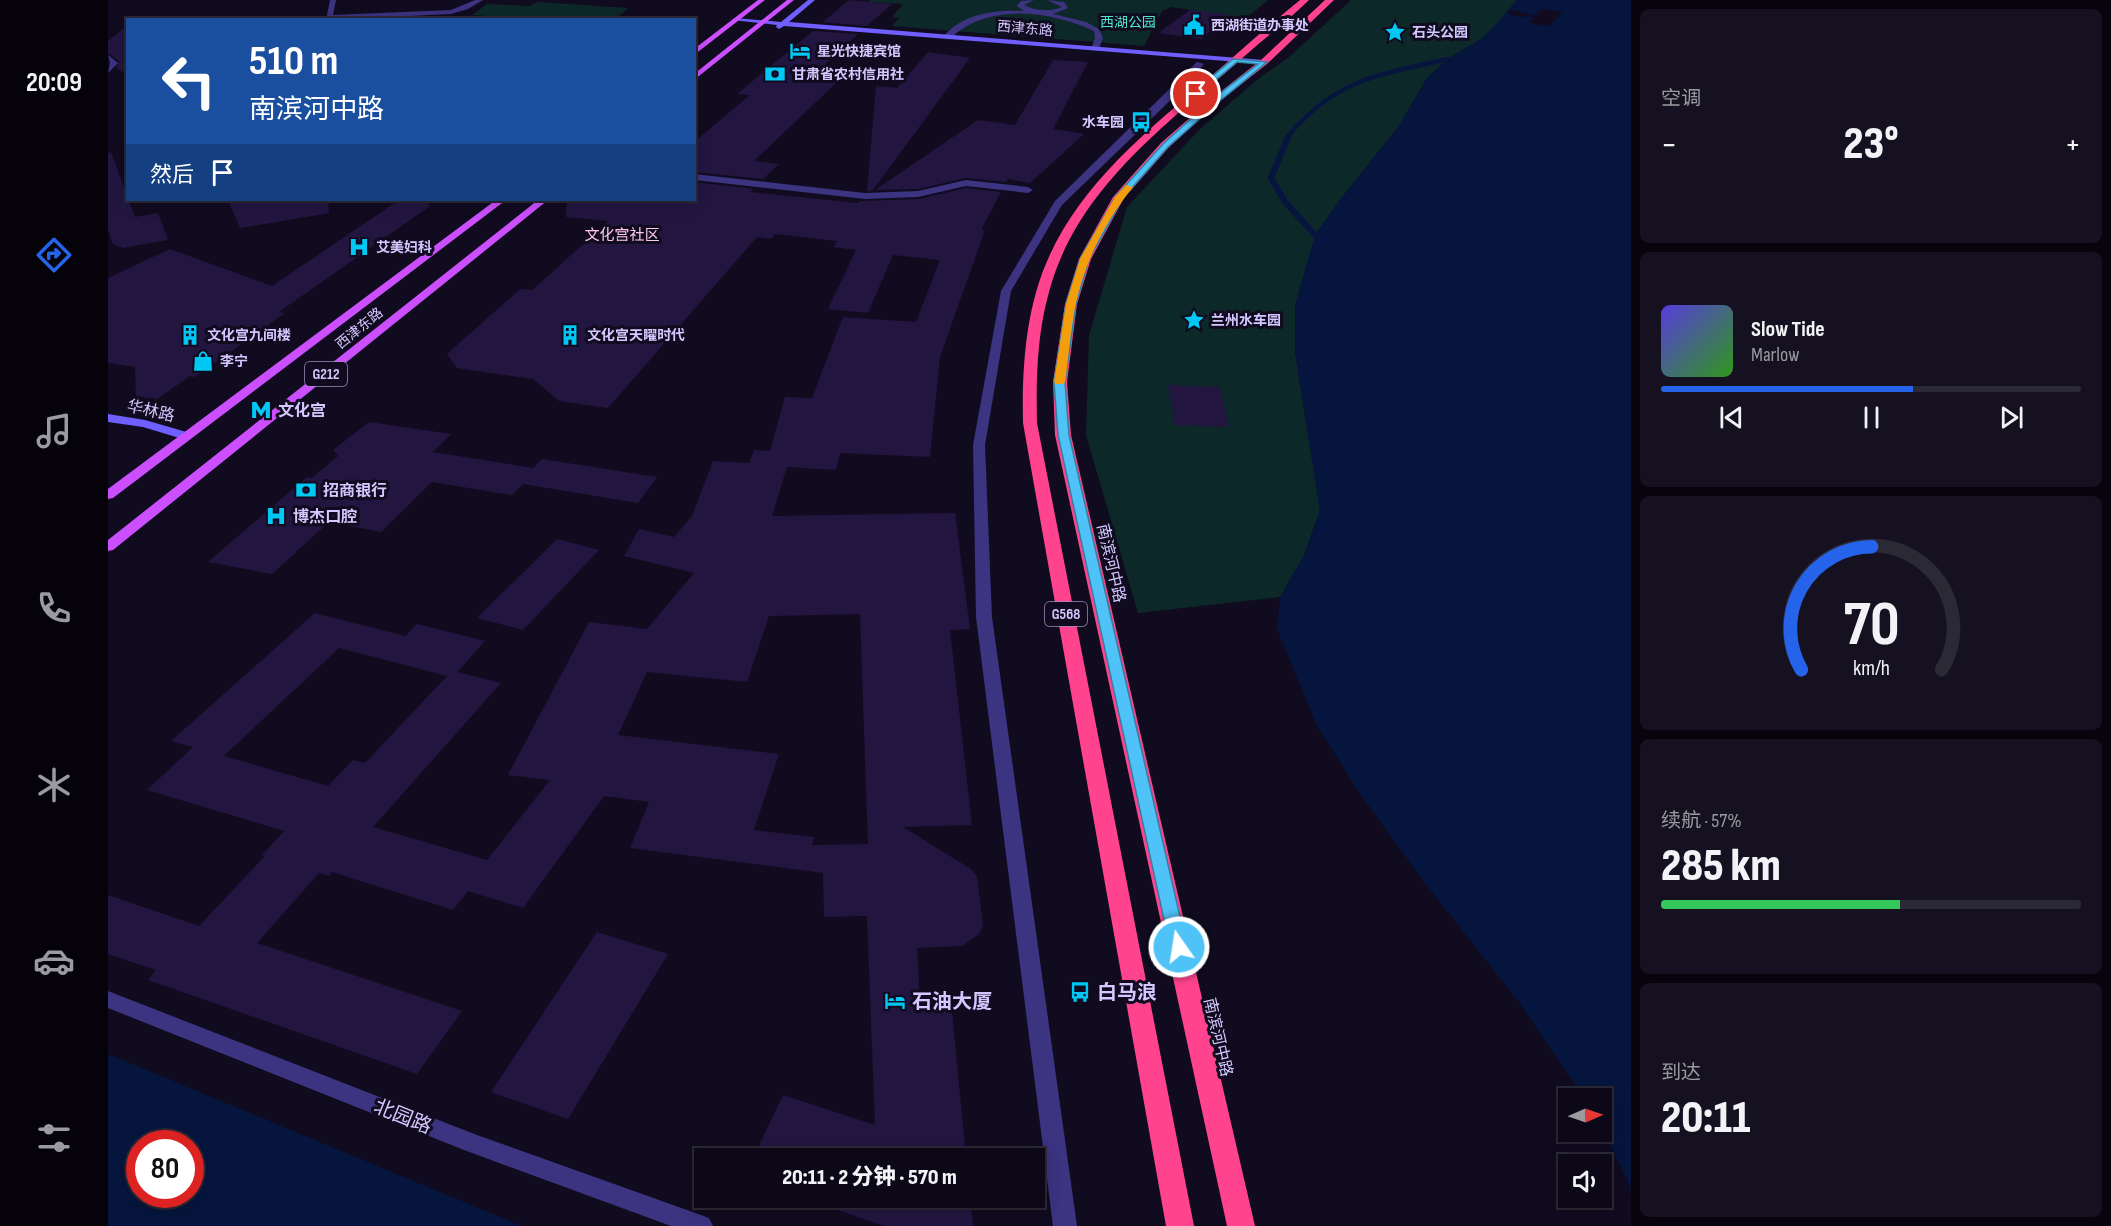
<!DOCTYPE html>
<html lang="zh">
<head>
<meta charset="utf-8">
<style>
	:root { --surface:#0c0817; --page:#151120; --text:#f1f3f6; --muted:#9a9aa1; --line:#2c2936; --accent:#2563eb }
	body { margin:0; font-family:"Sofia Sans Condensed","Noto Sans SC",sans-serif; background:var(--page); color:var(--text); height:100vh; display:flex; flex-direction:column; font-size:22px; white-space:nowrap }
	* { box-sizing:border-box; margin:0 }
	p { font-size:20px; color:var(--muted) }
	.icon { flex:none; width:33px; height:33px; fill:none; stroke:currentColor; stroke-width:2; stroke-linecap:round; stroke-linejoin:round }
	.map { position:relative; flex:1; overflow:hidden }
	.side { display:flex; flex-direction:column; gap:9px; padding:9px; background:#07040d; width:480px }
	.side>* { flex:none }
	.hud { position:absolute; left:18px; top:18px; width:570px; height:183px; border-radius:0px; box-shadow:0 3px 15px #0003,0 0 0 2px var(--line); background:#1a4fa0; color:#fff; overflow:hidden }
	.needle { width:39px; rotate:88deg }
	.fabs { position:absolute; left:1450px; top:1088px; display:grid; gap:12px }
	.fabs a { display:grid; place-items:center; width:54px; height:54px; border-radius:0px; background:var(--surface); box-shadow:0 3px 15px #0003,0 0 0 2px var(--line); font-size:30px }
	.speed { position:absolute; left:18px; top:1130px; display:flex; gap:12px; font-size:30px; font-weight:700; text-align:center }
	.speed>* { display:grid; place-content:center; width:78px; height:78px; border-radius:50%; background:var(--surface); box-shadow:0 3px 15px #0003,0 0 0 2px var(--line); line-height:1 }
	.speed .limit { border:9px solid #d22; background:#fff; color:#111 }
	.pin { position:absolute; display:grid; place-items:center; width:51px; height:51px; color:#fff; margin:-26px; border:3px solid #fff; border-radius:50%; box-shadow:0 2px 6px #0007 }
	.me { position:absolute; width:66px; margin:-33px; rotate:347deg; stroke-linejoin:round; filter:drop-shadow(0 0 4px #0008) }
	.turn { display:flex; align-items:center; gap:21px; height:126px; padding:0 24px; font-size:27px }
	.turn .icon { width:78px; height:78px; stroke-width:2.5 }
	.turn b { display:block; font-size:42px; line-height:51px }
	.then { display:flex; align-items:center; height:57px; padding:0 24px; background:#0003; gap:12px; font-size:22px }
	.big { font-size:45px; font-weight:800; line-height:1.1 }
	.side .widget { flex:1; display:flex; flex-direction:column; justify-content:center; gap:9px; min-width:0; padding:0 21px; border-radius:9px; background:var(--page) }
	.side .dial { align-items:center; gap:0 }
	.dial svg { height:156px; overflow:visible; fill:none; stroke:var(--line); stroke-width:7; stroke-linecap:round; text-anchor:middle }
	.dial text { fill:var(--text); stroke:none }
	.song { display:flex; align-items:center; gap:18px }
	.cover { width:72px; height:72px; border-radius:9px; background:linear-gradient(135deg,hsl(250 70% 55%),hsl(110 70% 35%)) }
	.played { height:6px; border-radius:3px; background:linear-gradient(90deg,var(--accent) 60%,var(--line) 60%) }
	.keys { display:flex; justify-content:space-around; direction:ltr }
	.heat { display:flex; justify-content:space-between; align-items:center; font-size:33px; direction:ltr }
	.charge { height:9px; border-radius:4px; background:linear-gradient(90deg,#34c759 57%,var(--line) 0) }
	.trip { position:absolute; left:586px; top:1148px; width:351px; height:60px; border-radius:0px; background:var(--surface); box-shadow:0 3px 15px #0003,0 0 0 2px var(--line); font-weight:800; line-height:60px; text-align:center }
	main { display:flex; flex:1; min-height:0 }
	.tabs { display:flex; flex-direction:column; width:108px; justify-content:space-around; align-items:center; background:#050309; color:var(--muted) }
	.tabs .icon { width:42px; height:42px }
	.tabs .current { color:var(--accent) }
	.tabs b { font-size:27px; color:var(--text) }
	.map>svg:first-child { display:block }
</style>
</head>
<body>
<main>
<nav class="tabs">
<b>20:09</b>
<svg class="icon current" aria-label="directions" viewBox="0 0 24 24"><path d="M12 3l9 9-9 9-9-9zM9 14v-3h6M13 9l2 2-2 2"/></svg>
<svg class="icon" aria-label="music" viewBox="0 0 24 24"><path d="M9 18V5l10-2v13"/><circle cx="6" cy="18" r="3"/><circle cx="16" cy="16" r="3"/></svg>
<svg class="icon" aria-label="phone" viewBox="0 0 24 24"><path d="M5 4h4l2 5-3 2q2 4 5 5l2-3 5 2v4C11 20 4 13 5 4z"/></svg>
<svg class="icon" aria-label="climate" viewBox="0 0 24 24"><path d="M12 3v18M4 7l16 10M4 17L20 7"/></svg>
<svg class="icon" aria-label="car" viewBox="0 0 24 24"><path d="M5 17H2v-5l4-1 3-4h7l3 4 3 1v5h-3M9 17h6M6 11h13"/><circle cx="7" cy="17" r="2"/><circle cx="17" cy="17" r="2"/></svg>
<svg class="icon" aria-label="filters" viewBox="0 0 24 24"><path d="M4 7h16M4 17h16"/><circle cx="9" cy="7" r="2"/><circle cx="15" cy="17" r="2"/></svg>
</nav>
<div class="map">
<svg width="1523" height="1226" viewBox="0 0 1523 1226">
	<rect width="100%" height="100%" fill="#100b1f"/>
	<path fill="#0d2829" d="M762 0H1160L1138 18 1063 7 1054 11 1036 46 784 26 791 18 784 17 795 4 760 2Z
		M1243 0H1409L1387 26 1373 39 1340 59 1319 78 1291 126 1232 200 1207 235 1187 352 1212 510 1196 556 1172 597 1030 613 978 435 981 335 1019 207 1092 129 1150 79 1181 57Z
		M430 2 520 8 507 20H433L364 15 379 4 421 6Z"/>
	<path fill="#06153d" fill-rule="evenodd" d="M1409 0H1523V1189L1494 1128V1098H1476L1410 1001 1313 878 1253 795 1209 726 1169 629 1172 597 1196 556 1212 510 1187 352V305L1207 235 1232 200 1291 126 1319 78 1340 59 1373 39 1387 26Z
		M0 1054 414 1226H0ZM32 1143H82V1194H32Z"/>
	<path fill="#100b1f" d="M1433 9 1455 12 1441 26 1420 23 1426 17 1402 16 1404 13 1397 12 1407 10 1426 16Z"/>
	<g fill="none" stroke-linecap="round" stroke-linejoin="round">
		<path stroke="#06153d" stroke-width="4.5" d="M1179 139C1183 130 1190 125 1197 118 1239 76 1285 72 1340 59"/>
		<path stroke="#06153d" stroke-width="6" d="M1180 137 1163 178 1178 203 1207 235"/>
	</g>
	<path fill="#221641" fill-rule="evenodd" d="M741 0 784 4 759 26 715 22Z
		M1082 10 1123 15 1093 39 1050 33Z
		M20 25V75L8 68 11 61 0 53V41Z
		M705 31 750 34 700 80 729 82 646 161 671 164 655 179 586 172V142L642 95 629 94Z
		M820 52 862 58 765 190 759 191 768 86 789 88Z
		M945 60 980 62 945 129 976 134 922 183 900 179 898 182 858 178 810 189 767 190 870 120 907 125Z
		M3 152 27 217 50 213 60 240 15 248 5 244 0 230V153Z
		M586 182 646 189 642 192 749 203 752 201 811 199 858 188 893 192 873 230H877L832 357 822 457 732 453 728 470 679 467 664 516 847 513 862 629 842 630 864 825 795 827 863 869 869 877 875 925 871 934 854 946 809 948 812 1002 843 1001 858 1158H645L675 1095 767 1125 759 916 716 917 715 873 522 848 541 802 496 796 415 908 360 891 345 910 224 872 221 876 211 873 149 943 354 1011 309 1074 40 980 48 970 0 954V895L91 926 157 856 154 855 176 831 39 790 85 747 63 741 207 613 297 636 309 624 377 641 349 672 393 683 265 827 379 860 442 780 400 775 481 622 539 629 586 573 516 556 531 529 566 537 584 516 605 461 641 463 646 450 662 451 677 397 704 398 735 317 808 322 832 260 785 255 760 313 720 309 748 250 725 247 729 241 667 234 663 239 649 237 500 408 451 401 425 379 349 368 339 354 412 289 424 290 501 221 458 217 459 200H586ZM752 614 760 844 704 845 706 837 646 830 671 754 510 735 539 672 639 682 661 616ZM231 648 339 676 257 763 245 760 220 786 116 756Z
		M120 200H220L221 213 132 228Z
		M291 200H317L322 206 171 312 177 313 87 377 82 376 49 399 28 396 27 367 0 363V278L62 249 164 286Z
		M1060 385 1112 387 1121 427 1067 425Z
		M261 422 343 434 325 452 425 468 434 459 549 477 530 503 415 484 404 495 324 482 273 532 221 522 164 574 100 562 199 477 204 478 230 456 225 450Z
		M449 539 491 550 415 630 369 618Z
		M489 932 560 954 460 1119 383 1092Z
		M692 1197H862L865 1226H776Z"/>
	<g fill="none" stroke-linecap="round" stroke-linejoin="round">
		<path fill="#3c3381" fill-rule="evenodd" d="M222 0H228L225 15 343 10 367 0H375L360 9 343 14 218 20Z
			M926 0 916 5C928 11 941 12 954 7L939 0 956 2 960 8 945 14 978 22 991 29 995 38 990 51 983 49 987 38 986 31C943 11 878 2 842 39L835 37C856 13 886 10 916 11L909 6 913 1Z
			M0 55 10 63 0 73 2 63Z
			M1089 62 1096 64 1070 93 954 205 903 291 877 445 884 617 969 1226H945L868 617 865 445 893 291 947 201Z
			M586 174 757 193 810 191 858 180 920 187 925 190 920 193 858 186 810 197 757 199 586 180Z
			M0 991 369 1135 593 1215 601 1218 605 1226H563L356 1150 0 1008Z"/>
		<path fill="#705fff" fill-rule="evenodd" d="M700 0H707L681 22 1156 60 1160 62 1156 64 676 26 671 29 668 27 669 25 624 20 627 18 673 22Z
			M0 414 37 420 82 433 84 436 78 440 35 427 0 422Z"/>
		<path fill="#cc4fff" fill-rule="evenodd" d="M650 0H657L586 55V49Z
			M679 0H686L586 80V74Z
			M388 200H398L5 498 0 499V489Z
			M430 200H440L5 550 0 551V540Z"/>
		<path fill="#ff438e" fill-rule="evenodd" d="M1192 0H1201C1182 19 1159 36 1139 54 1062 122 969 187 941 292 929 334 928 379 929 423L1086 1226H1058L915 423C914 372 917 319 935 271 966 190 1035 134 1099 80 1130 53 1160 26 1192 0Z
			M1217 0H1226L1159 64 1113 100 1061 147 1016 198 983 259 969 304 959 382 963 435 1147 1226H1119L947 435 945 382 957 304 971 259 1005 197 1053 143 1107 96 1153 60Z"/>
	</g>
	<path fill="#4fc3f7" stroke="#337fa1" stroke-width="1.5" d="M1125 59 1159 62 1113 100 1060 147 1015 198 981 259 968 304 957 382 961 435 1079 947 1077 952 1071 954 1064 952 1062 947 950 435 946 382 958 304 972 259 1008 196 1055 144 1107 97 1150 64 1129 62 1090 95H1085V92Z"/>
	<path fill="#f59e0b" d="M1018 185 1025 187C998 220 977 261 968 303 962 329 961 356 957 382L955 384H948L946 382 958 304 972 259 1007 197Z"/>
	<defs>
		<g id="civic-bare" transform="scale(1.62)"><path d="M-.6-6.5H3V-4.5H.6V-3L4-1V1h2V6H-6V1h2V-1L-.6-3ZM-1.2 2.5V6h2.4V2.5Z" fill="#00c7f3" stroke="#100b1f" stroke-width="2.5" paint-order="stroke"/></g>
		<g id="sight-bare" transform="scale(1.62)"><path d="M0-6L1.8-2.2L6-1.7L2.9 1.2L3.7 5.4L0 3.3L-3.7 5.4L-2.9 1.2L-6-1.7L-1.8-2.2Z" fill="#00c7f3" stroke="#100b1f" stroke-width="2.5" paint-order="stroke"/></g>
		<g id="hotel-bare" transform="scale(1.62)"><path d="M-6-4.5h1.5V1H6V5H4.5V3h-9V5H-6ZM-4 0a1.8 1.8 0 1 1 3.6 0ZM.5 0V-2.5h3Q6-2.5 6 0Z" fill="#00c7f3" stroke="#100b1f" stroke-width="2.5" paint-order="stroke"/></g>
		<g id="bank-bare" transform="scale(1.62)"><path d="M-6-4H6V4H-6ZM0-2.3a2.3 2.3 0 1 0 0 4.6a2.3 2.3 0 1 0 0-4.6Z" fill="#00c7f3" stroke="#100b1f" stroke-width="2.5" paint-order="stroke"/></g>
		<g id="bus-bare" transform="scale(1.62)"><path d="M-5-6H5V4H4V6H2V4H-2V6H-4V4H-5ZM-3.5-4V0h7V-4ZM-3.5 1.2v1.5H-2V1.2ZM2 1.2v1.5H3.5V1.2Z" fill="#00c7f3" stroke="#100b1f" stroke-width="2.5" paint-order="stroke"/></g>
		<g id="hospital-bare" transform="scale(1.62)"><path d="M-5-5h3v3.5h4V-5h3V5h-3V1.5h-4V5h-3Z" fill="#00c7f3" stroke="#100b1f" stroke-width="2.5" paint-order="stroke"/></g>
		<g id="building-bare" transform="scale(1.62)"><path d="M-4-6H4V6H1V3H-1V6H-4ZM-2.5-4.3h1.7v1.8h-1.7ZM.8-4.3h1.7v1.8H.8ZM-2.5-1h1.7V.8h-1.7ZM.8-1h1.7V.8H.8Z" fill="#00c7f3" stroke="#100b1f" stroke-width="2.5" paint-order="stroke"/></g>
		<g id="shop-bare" transform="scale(1.62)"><path d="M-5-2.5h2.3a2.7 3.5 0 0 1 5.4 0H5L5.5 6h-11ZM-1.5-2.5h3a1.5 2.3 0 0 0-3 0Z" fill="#00c7f3" stroke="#100b1f" stroke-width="2.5" paint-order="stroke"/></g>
		<g id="metro-bare" transform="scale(1.62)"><path d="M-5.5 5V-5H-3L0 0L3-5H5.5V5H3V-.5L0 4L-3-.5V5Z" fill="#00c7f3" stroke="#100b1f" stroke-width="2.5" paint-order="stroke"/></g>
	</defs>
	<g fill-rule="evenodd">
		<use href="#civic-bare" x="1086" y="25"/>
		<use href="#sight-bare" x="1287" y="32"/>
		<use href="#hotel-bare" x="692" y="51"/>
		<use href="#bank-bare" x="667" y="74"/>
		<use href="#bus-bare" x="1033" y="122"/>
		<use href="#hospital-bare" x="251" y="247"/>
		<use href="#sight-bare" x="1086" y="320"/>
		<use href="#building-bare" x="82" y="335"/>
		<use href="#building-bare" x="462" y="335"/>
		<use href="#shop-bare" x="95" y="361"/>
		<use href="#metro-bare" x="153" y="410"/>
		<use href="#bank-bare" x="198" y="490"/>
		<use href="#hospital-bare" x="168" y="516"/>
		<use href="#bus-bare" x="972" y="992"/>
		<use href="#hotel-bare" x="787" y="1001"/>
	</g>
	<g text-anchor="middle" stroke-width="6" stroke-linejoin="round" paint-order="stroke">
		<g font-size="14" fill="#4ee6cc" stroke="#100b1f">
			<text x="1020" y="27">西湖公园</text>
		</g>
		<g font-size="14" font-weight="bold" fill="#d3c8ff" stroke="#100b1f" text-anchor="start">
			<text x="1103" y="30">西湖街道办事处</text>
			<text x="1304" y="37">石头公园</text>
			<text x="709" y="56">星光快捷宾馆</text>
			<text x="684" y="79">甘肃省农村信用社</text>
			<text x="1016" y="127" text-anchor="end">水车园</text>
			<text x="268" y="252">艾美妇科</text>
			<text x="1103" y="325">兰州水车园</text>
			<text x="99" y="340">文化宫九间楼</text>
			<text x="479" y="340">文化宫天矅时代</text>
			<text x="112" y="366">李宁</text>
		</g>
		<g font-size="14" fill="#d3c8ff" stroke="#100b1f">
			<text transform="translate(917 28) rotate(5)" y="5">西津东路</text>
			<text transform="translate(251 328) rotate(-39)" y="5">西津东路</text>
		</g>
		<g font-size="15" fill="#ffcae8" stroke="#100b1f">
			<text x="514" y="240">文化宫社区</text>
		</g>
		<g fill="#100b1f" stroke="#988fbc" stroke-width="1.5">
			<rect x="197" y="362" width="42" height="24" rx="4.5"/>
			<rect x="937" y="602" width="42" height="24" rx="4.5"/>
		</g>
		<g font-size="15" font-weight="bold" fill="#d3c8ff">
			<text x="218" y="379">G212</text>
			<text x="958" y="619">G568</text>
		</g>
		<g font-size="16" fill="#d3c8ff" stroke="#100b1f">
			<text transform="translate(43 410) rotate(13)" y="6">华林路</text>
			<text transform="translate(1004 563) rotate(77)" y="6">南滨河中路</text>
			<text transform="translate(1111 1037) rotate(77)" y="6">南滨河中路</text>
		</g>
		<g font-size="16" font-weight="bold" fill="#d3c8ff" stroke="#100b1f" text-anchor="start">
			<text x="170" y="416">文化宫</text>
			<text x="215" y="496">招商银行</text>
			<text x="185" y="522">博杰口腔</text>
		</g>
		<g font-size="20" font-weight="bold" fill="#d3c8ff" stroke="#100b1f" text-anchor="start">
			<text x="989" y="999">白马浪</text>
			<text x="804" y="1008">石油大厦</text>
		</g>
		<g font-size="20" fill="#d3c8ff" stroke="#100b1f">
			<text transform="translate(295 1116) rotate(22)" y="7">北园路</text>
		</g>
	</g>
</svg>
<div class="fabs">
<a><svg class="needle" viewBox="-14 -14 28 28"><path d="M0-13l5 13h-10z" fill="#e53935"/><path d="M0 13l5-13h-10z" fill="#9a9aa1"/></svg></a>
<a><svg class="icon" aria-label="sound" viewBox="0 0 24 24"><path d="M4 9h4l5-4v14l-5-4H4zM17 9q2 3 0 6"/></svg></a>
</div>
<div class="speed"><div class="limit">80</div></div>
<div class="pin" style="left:1088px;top:94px;background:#d93025"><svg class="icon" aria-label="arrive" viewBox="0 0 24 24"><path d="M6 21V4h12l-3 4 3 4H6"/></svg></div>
<svg class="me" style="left:1071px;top:947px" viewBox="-20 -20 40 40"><circle r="17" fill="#4fc3f7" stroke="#fff" stroke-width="3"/><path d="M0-11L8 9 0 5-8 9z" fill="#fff"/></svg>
<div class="trip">20:11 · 2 分钟 · 570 m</div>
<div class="hud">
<div class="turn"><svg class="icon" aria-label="left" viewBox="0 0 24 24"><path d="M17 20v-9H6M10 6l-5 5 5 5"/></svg><div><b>510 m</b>南滨河中路</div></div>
<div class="then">然后<svg class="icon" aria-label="arrive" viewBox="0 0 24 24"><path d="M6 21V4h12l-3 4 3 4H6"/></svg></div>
</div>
</div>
<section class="side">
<div class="widget"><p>空调</p>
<div class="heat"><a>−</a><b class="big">23°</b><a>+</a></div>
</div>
<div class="widget">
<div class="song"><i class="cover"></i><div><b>Slow Tide</b><p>Marlow</p></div></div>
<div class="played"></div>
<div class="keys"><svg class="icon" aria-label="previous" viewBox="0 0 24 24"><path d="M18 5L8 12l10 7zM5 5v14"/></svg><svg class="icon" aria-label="pause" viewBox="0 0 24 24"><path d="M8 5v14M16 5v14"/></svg><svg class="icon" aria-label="next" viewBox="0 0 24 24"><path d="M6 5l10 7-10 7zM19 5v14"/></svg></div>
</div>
<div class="widget dial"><svg viewBox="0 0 100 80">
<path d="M14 69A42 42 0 1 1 86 69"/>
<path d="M14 69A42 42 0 0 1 50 6" stroke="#2563eb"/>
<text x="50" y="56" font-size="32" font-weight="700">70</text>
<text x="50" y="72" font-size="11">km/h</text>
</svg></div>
<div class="widget"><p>续航 · 57%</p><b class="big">285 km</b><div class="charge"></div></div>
<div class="widget"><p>到达</p><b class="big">20:11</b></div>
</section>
</main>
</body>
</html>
